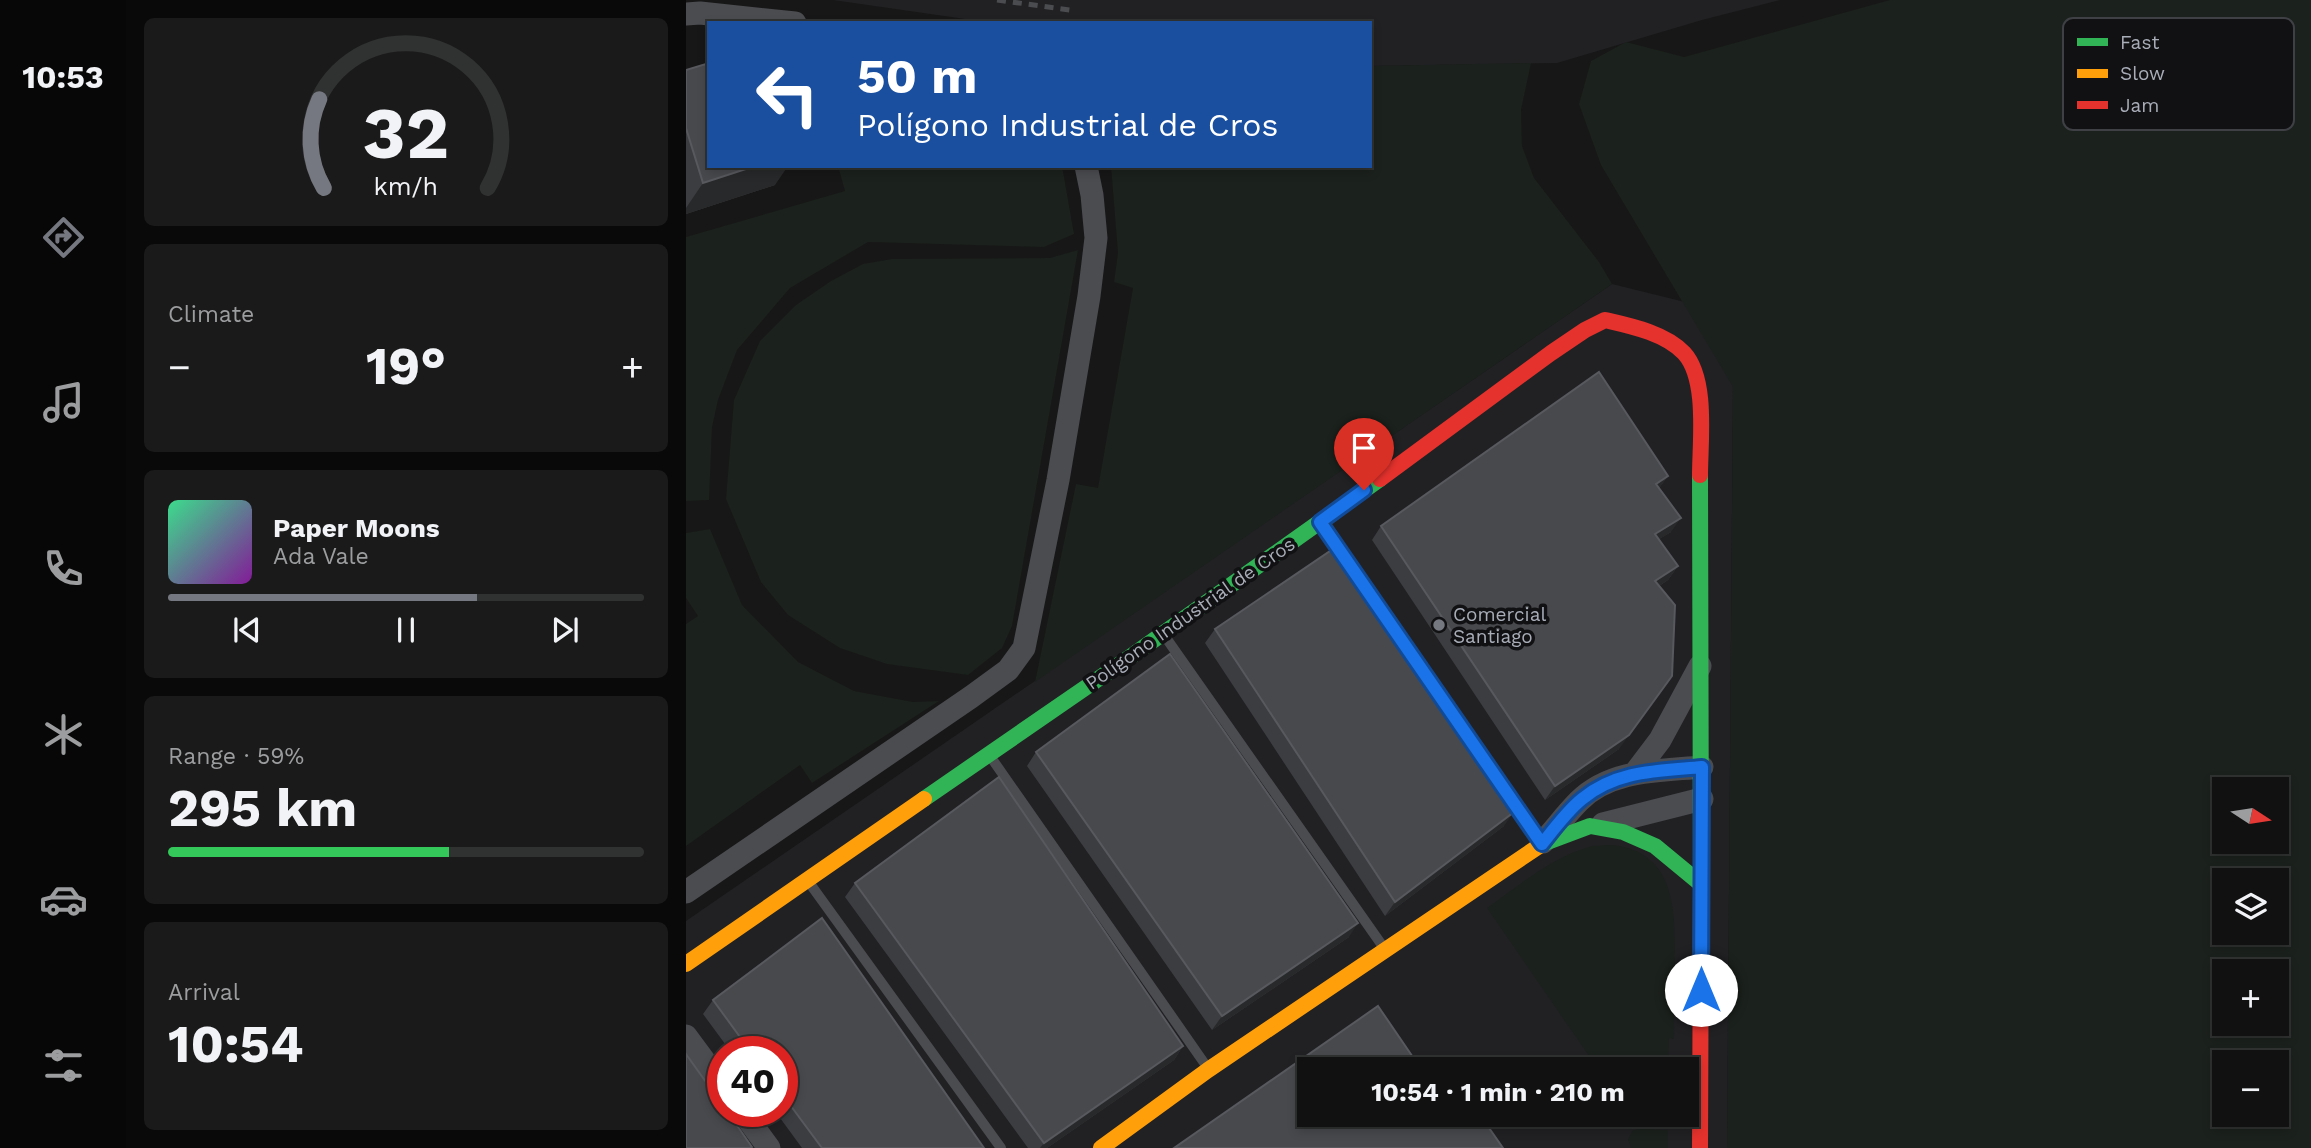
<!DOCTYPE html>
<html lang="en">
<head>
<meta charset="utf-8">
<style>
	:root { --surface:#111; --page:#1a1a1a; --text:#f1f3f6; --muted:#9c9d9f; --line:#303131; --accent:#757880 }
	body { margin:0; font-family:"Work Sans",sans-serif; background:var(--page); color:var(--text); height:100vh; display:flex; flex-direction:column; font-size:26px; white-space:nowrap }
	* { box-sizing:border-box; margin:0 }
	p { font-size:23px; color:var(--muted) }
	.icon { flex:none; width:38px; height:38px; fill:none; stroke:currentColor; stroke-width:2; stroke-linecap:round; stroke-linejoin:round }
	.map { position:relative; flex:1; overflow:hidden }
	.panel { display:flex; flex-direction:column; gap:18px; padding:18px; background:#090909; width:560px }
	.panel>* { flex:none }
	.top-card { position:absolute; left:21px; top:21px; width:665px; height:147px; border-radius:0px; box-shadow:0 4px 10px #0003,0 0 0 2px var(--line); background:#1a4fa0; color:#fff; overflow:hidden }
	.needle { width:46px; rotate:102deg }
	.controls { position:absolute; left:1526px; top:777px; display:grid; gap:14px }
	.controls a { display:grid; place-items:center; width:77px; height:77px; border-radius:0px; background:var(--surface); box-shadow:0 4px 10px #0003,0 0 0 2px var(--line); font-size:35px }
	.speed { position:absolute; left:21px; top:1036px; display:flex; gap:14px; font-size:35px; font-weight:700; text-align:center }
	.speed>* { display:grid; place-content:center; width:91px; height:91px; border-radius:50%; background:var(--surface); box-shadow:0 4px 10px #0003,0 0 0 2px var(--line); line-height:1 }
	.speed .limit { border:10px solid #d22; background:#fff; color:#111 }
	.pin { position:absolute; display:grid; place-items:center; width:60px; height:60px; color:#fff; margin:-72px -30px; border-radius:50% 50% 50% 0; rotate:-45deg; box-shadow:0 0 7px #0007 }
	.pin .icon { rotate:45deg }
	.me { position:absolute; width:77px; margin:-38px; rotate:0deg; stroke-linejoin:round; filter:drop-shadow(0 0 5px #0008) }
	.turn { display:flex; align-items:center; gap:24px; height:147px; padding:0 35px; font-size:32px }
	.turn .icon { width:91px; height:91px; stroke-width:2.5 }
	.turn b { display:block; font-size:49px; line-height:60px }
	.big { font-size:52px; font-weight:700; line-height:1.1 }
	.panel .tile { flex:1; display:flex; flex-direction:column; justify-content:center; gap:10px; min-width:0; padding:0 24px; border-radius:10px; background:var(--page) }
	.panel .dial { align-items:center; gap:0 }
	.dial svg { height:182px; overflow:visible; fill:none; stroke:var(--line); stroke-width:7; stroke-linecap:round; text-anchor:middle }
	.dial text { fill:var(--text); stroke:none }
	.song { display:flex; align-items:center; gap:21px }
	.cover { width:84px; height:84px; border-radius:10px; background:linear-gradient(135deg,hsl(150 70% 55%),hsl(290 70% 35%)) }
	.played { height:7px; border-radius:4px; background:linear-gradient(90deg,var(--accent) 65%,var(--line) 65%) }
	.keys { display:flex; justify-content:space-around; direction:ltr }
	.heat { display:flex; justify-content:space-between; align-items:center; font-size:38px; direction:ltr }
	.charge { height:10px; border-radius:5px; background:linear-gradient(90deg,#34c759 59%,var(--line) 0) }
	.trip { position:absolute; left:611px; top:1057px; width:402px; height:70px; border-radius:0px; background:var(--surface); box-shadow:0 4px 10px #0003,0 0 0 2px var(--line); font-weight:700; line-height:70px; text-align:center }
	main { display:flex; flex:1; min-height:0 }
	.dock { display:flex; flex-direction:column; width:126px; justify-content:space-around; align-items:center; background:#070707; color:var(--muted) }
	.dock .icon { width:49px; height:49px }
	.dock .current { color:var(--accent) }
	.dock b { font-size:32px; color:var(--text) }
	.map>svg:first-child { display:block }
</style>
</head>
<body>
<main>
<nav class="dock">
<b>10:53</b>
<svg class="icon current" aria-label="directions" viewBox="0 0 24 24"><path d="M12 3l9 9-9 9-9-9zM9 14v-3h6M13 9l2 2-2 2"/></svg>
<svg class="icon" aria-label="music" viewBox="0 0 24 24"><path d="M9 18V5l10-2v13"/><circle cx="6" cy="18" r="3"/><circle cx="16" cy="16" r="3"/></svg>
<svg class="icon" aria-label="phone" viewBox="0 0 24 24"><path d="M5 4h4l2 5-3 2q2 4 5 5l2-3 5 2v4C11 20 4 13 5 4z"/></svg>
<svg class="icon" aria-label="climate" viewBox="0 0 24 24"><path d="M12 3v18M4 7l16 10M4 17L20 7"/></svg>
<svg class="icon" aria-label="car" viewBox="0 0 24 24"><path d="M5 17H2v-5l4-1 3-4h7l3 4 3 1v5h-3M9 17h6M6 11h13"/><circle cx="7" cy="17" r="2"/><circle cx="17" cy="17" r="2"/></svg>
<svg class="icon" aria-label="filters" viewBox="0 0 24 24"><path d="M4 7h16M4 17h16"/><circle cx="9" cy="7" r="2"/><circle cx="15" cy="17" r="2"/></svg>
</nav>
<section class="panel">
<div class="tile dial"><svg viewBox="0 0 100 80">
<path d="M14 69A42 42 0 1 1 86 69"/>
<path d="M14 69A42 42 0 0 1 12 30" stroke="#757880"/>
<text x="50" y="56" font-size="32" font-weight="700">32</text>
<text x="50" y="72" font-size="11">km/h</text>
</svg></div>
<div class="tile"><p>Climate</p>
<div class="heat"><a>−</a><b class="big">19°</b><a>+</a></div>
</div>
<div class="tile">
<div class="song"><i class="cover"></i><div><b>Paper Moons</b><p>Ada Vale</p></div></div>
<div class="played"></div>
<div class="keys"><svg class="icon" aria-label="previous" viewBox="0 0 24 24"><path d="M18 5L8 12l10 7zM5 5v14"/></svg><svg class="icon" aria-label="pause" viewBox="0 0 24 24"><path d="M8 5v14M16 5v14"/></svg><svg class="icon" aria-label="next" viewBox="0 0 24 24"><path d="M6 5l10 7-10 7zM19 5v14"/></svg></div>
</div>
<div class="tile"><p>Range · 59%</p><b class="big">295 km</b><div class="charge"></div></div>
<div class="tile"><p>Arrival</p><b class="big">10:54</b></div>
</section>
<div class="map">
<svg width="1625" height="1148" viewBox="0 0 1625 1148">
	<rect width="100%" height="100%" fill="#171717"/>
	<path fill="#212124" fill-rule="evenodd" d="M147 0H1094L1016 20 871 63 686 66H684V23H307Z
		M926 284 1011 305 1047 387 1041 1148H0V921ZM37 1052H96V1111H37ZM623 1069H1001V1115H623Z"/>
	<path fill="#1b211c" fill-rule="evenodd" d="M1204 0H1625V1148H1041L1047 387 915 165 893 104 905 61 940 42 998 57ZM1591 789V842H1538V789ZM1591 880V933H1538V880ZM1591 971V1024H1538V971ZM1591 1062V1115H1538V1062Z
		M845 63 835 110 836 146 848 178 913 262 926 284 349 682 390 484 412 488 447 288 428 282 432 253 425 166H684V66Z
		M152 166H376L388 234 358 247 182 242 104 288 51 350 32 400 26 427 23 500 0 501V237L159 191Z
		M392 250 326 626 316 648 282 675 201 664 154 648 102 615 75 582 40 499 48 400 74 341 110 305 145 281 177 264 206 259 364 258Z
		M24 529 56 605 112 662 168 691 227 702 253 701 126 783 114 765 0 846V624L12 616 0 598V533Z
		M906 846C914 846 924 844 933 846 990 856 989 913 989 958 989 985 988 1012 988 1039L983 1038 982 1069H912L801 908C835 884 866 857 906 846Z
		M957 1129 982 1130V1148H945L942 1139 947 1130Z"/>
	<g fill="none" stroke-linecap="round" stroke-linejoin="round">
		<path stroke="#4b4c50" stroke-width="10" d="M635 523 657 556
			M708 630 854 842
			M478 635 698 948
			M304 756 521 1067
			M122 881 315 1148"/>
		<path stroke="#4b4c50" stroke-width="23" d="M0 14 14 13 109 23
			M949 773 974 740 1014 666
			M917 824 1016 799
			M857 842C869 829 880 814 893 801 925 769 974 771 1016 767
			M0 892 285 697 322 670 338 648 372 480 403 296 410 238 406 195 400 166
			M0 1036 37 1086
			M56 1111 83 1148"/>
		<path stroke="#30b455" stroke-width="16" d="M1014 475 1015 893
			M238 799 444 657 694 479
			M856 844 904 826 937 832 969 846 1015 884"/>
		<path stroke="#ff9f0a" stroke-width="16" d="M0 964 238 799
			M415 1148 522 1070 856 844"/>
		<path stroke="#e5322d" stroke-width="16" d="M694 479 865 353 899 330 919 320C945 326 979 333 998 353 1022 379 1014 442 1014 475
			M1014 1148 1015 893"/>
		<path stroke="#4b4c4f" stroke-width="5" stroke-dasharray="9 7" stroke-linecap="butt" d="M311 0 384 10"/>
	</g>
	<path fill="#3c3d40" d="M0 70 23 166 89 185 0 214Z
		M982 476 973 488 985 532 973 539 992 566 982 580 973 586 933 749 859 800 686 540 695 526Z
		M529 629 818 826 699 916 519 643Z
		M350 752 663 937 526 1030 341 766Z
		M169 883 497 1046 488 1060 361 1148H342L159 897Z
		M27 1000 298 1148H116L89 1111H96V1052H45L17 1014Z"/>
	<path fill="#28292a" d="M69 166H102L89 185 0 214V208L17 183Z
		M982 476 972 490 970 484Z
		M995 518 985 532 959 548 969 534Z
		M992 566 982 580 959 595 969 581Z
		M986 676 933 749 859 800 869 786Z
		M828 812 818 826 699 916 709 902Z
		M672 923 663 937 526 1030 536 1016Z
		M497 1046 488 1060 361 1148H354L358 1143Z"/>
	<path fill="#48494d" stroke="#57595e" stroke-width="2" d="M23 63V166H69L17 183 0 128V70Z
		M913 372 982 476 970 484 995 518 969 534 992 566 969 581 989 605 986 676 943 735 869 786 695 526Z
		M653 545 828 812 709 902 529 629Z
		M484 654 672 923 536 1016 350 752Z
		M313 777 497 1046 358 1143 169 883Z
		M136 918 298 1148H136L96 1094V1052H65L27 1000Z
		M692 1006 735 1069H623V1115H794L817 1148H488Z
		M0 1054 37 1106V1111H41L66 1147 64 1148H0Z"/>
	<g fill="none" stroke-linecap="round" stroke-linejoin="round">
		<g stroke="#114b97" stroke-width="18">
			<path id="route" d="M678 490 634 522 856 844C868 829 881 811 896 799 931 770 973 771 1016 767L1015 990"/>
		</g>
		<use href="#route" stroke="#1a73e8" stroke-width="12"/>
	</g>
	<circle fill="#757880" stroke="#111113" stroke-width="2.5" cx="753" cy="625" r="7"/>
	<g text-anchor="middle" stroke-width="7" stroke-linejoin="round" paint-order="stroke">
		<g font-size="19" fill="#a8adb8" stroke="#111113">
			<text transform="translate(504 613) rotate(-35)" y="7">Polígono Industrial de Cros</text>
		</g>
		<g font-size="19" fill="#a8adb8" stroke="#111113" text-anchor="start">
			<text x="767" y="621">Comercial<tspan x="767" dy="22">Santiago</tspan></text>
		</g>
	</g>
	<rect x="1377" y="18" width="231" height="112" rx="10" fill="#111113" stroke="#3e4045" stroke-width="2"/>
	<rect x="1391" y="38" width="31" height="8" fill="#30b455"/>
	<rect x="1391" y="69" width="31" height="9" fill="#ff9f0a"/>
	<rect x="1391" y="101" width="31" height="8" fill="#e5322d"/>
	<g font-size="19" fill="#a8adb8">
		<text x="1434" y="49">Fast</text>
		<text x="1434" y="80">Slow</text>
		<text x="1434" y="112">Jam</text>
	</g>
</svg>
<div class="controls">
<a><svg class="needle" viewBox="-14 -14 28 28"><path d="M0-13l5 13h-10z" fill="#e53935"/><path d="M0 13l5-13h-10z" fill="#9c9d9f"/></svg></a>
<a><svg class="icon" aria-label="layers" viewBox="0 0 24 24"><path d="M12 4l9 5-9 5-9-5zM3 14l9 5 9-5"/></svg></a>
<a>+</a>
<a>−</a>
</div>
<div class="speed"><div class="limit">40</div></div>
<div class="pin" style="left:678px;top:490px;background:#d93025"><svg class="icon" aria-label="arrive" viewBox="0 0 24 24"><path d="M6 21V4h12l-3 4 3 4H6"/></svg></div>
<svg class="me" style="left:1015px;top:990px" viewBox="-20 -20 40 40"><circle r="19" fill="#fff"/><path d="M0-13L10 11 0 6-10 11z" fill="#1a73e8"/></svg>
<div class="trip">10:54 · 1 min · 210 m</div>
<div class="top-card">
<div class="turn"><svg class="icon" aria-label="left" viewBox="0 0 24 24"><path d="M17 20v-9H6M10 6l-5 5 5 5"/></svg><div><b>50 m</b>Polígono Industrial de Cros</div></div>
</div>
</div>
</main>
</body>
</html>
